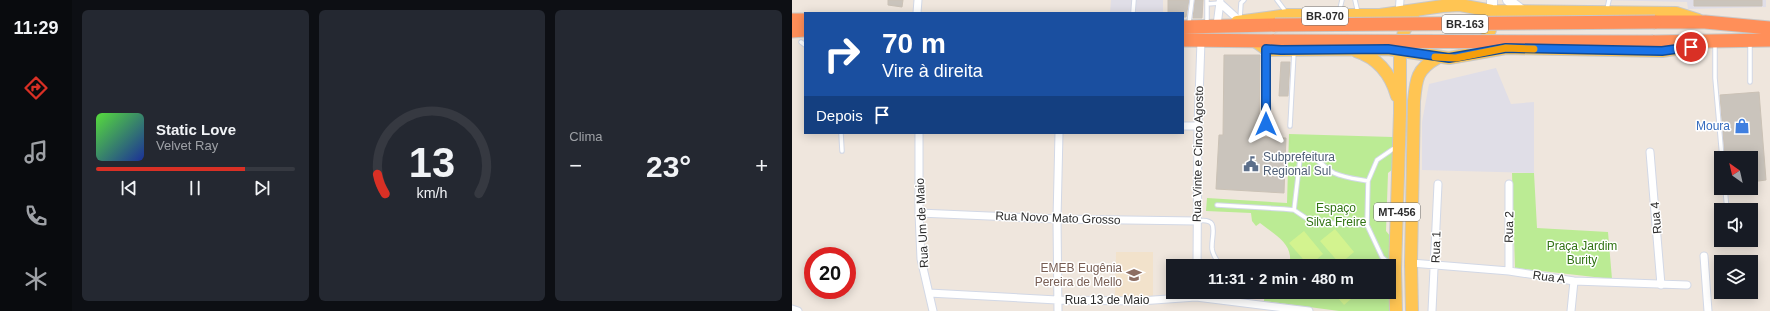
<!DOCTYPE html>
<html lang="pt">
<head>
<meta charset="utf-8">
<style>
	:root { --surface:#171b24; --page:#242831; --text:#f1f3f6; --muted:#9ea1a6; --line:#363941; --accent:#d93025 }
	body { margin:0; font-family:Arial,sans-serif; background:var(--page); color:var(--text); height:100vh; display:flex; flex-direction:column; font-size:15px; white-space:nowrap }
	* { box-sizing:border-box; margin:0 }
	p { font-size:13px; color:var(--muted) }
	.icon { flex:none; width:22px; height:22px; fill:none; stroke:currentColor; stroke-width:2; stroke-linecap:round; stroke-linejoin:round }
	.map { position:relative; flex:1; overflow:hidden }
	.panel { display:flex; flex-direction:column; gap:10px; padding:10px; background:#0d0f14; width:720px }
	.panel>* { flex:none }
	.guide { position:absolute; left:12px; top:12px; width:380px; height:122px; border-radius:0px; box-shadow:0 2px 10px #0003; background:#1a4fa0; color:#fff; overflow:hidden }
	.needle { width:26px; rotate:326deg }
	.buttons { position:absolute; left:922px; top:151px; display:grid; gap:8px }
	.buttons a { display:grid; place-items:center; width:44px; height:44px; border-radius:0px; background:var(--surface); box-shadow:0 2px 10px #0003; font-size:20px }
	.speed { position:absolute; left:12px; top:247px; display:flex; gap:8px; font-size:20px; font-weight:700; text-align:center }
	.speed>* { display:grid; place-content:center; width:52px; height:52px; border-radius:50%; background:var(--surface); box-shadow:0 2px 10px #0003; line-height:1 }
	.speed .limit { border:6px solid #d22; background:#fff; color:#111 }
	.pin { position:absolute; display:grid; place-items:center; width:34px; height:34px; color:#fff; margin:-17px; border:2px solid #fff; border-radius:50%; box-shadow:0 1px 4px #0007 }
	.me { position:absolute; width:44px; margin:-22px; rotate:0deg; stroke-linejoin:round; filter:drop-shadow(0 0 3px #0008) }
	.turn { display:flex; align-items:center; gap:14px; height:84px; padding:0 12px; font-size:18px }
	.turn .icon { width:52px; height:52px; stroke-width:2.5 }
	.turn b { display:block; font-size:28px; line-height:34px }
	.then { display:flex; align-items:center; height:38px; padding:0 12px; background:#0003; gap:8px; font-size:15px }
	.big { font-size:30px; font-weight:600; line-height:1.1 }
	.panel .tile { flex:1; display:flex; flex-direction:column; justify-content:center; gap:6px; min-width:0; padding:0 14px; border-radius:6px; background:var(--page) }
	.panel .dial { align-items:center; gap:0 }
	.dial svg { height:104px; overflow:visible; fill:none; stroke:var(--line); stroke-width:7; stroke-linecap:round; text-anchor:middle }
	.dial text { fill:var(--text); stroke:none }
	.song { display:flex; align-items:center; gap:12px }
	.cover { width:48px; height:48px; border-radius:6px; background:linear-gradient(135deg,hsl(110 70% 55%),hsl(230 70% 35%)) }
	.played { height:4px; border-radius:2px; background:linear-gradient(90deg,var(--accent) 75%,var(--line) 75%) }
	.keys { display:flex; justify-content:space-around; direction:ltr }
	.heat { display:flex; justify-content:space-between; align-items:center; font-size:22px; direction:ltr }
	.panel .tiles { flex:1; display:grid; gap:10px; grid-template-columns:repeat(3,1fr) }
	.trip { position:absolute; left:374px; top:259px; width:230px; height:40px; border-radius:0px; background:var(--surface); box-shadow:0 2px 10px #0003; font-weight:600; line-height:40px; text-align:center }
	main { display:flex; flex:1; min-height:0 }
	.tab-bar { display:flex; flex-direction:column; width:72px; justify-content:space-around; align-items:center; background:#090b0e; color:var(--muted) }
	.tab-bar .icon { width:28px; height:28px }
	.tab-bar .current { color:var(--accent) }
	.tab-bar b { font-size:18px; color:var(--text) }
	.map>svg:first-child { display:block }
</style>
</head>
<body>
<main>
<nav class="tab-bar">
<b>11:29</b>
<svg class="icon current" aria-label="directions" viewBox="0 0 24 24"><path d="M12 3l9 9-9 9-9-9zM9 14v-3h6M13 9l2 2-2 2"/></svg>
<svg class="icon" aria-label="music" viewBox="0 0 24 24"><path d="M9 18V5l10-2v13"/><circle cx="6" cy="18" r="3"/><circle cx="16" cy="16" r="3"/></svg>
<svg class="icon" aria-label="phone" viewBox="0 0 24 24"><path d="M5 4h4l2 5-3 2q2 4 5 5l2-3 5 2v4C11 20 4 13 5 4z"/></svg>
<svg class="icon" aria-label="climate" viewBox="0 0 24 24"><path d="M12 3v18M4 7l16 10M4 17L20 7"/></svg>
</nav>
<section class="panel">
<div class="tiles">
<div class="tile">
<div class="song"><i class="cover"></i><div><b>Static Love</b><p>Velvet Ray</p></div></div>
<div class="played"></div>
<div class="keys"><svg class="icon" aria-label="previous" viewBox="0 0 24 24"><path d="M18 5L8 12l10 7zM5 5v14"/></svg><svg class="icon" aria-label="pause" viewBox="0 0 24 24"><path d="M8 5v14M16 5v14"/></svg><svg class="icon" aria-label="next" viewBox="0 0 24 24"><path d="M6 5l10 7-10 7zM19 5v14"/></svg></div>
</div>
<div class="tile dial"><svg viewBox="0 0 100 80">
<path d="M14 69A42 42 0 1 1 86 69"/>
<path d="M14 69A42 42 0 0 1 8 54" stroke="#d93025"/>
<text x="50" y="56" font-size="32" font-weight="700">13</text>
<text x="50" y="72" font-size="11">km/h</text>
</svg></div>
<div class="tile"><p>Clima</p>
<div class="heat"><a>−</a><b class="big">23°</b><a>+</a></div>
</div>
</div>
</section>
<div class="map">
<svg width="978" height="311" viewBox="0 0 978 311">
	<rect width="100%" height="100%" fill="#efe6dd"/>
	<path fill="#e0dee7" d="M319 0H371V13H318Z
		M806 0H974V7L896 9 895 2Z
		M704 68 719 104 742 102V173L630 170V122L637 84Z"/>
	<path fill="#f2e2cb" d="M324 252H361V297L323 299Z"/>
	<path fill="#bbeb94" d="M497 134 601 137V169L596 173 594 231 599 237 601 311H547L472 301 473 292H597V266H497C503 244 483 235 468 223L464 226 460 221 459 213 414 211 415 198 495 203Z
		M720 173H742L745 228 816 232 820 279 723 268Z"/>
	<path fill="#d3f38f" d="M543 229 562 252 548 264 528 241Z
		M512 231 531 254 517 266 497 243Z
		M541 292H566V293L552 305Z"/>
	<path fill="#cac4bc" stroke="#cbc2b6" d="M96 0H111L110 7 96 5Z
		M376 0H397L394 17H391V13L376 12Z
		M403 0H411L410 18H401Z
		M902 0H970V6H902Z
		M432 55H468L467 137 494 138 492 193 424 189 427 135H431Z
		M489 62H498L496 96H487Z
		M967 92 974 180 959 182V158H933L928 95Z"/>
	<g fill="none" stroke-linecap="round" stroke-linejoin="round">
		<g stroke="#d2d8e6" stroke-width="5.5">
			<path id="lane" d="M485 0 494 12
				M563 0 566 13
				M415 4 428 3
				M815 9 817 0
				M341 13 342 0
				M547 13 550 0
				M448 18 449 3 452 0
				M397 23 400 0
				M415 23V0
				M9 42 13 45
				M923 43V78L930 158
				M958 44V82
				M473 124 474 52
				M498 126 502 52
				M49 133 50 151
				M933 188 935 210
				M425 205 492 209 502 210 520 222 575 225
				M502 210 508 159 514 154C526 158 532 168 542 173 553 178 565 179 576 181
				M405 221C429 217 419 234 420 249 421 256 425 261 429 266
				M601 267 590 257 575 225 576 181 585 160 604 147"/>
		</g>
		<g stroke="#d2d8e6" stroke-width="9">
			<path id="street" d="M428 3 448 21
				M125 13 126 0
				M607 13 608 0
				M425 25 428 2
				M391 126H406
				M127 133V213L129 259 141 311
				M858 152 869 285
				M127 213 265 219 405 221
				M912 256 916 311
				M619 263 717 271 782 281 895 285
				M405 266 406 126 409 41
				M717 271V184
				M137 293 265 300 348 301 404 297 517 311
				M0 309 6 311
				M266 311 265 219 267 133
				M640 311 646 184
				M779 311 782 281"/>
		</g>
		<g stroke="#d2d8e6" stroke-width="12">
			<path id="secondary" d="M716 0 732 12
				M700 11V0"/>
		</g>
		<g stroke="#c8c8c8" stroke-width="14">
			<path id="primary" d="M445 22 496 15H588L651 6 668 5 700 11 884 13 906 20
				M463 41 474 49 480 50 596 49 657 58 714 48 870 51 908 45
				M689 49 698 30 699 14
				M564 51C586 58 599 75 605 96
				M604 311 603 269 608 113V51L612 31 621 16
				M620 311 619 263 622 101C624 79 625 69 645 58"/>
		</g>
		<g stroke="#c8c8c8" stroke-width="15">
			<path id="highway" d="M0 20H13
				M863 22H913L978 28
				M391 27 483 25
				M0 31 13 30
				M391 40 482 41
				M861 42 978 40"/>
		</g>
		<use href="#lane" stroke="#fff" stroke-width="3.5"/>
		<use href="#street" stroke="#fff" stroke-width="7"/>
		<use href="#secondary" stroke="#fff" stroke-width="10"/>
		<use href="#primary" stroke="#ffc553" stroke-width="12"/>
		<use href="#highway" stroke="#ff8f59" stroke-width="13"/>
		<g stroke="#c8c8c8" stroke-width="15" stroke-linecap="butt">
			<path id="highway-bridge" d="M483 25 863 22
				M482 41 861 42"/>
		</g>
		<use href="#highway-bridge" stroke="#ff8f59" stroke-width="13"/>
	</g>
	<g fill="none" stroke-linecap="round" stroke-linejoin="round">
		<g stroke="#114b97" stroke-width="10">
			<path id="route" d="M474 124V49L489 50 596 49 657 58 714 48 870 51 899 47"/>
		</g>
		<use href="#route" stroke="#1a73e8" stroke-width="7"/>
		<path stroke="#f59e0b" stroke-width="7" d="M643 57 664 58 714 48 742 49"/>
	</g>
	<defs>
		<g id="shop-bare" transform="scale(1.2)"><path d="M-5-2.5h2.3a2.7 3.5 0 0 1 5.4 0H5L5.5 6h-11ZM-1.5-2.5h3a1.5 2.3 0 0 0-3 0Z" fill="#3f7fe0" stroke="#fff" stroke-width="2.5" paint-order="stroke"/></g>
		<g id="civic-bare" transform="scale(1.2)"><path d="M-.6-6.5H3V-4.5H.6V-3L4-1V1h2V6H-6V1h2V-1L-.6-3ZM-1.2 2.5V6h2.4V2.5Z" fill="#5c6f8a" stroke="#fff" stroke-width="2.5" paint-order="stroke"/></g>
		<g id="school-bare" transform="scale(1.2)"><path d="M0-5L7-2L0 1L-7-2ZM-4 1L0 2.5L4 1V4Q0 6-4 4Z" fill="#8d6e63" stroke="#fff" stroke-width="2.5" paint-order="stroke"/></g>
	</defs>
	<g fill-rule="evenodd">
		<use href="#shop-bare" x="950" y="126"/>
		<use href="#civic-bare" x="459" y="164"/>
		<use href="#school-bare" x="342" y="275"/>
	</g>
	<g text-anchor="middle" stroke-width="3" stroke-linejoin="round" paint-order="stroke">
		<g fill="#fff" stroke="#6b6b6b" stroke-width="1">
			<rect x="510" y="7" width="46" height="18" rx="3"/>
			<rect x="650" y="15" width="46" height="18" rx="3"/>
			<rect x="582" y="203" width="46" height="18" rx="3"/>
		</g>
		<g font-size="11" font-weight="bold" fill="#2c2c2c">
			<text x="533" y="20">BR-070</text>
			<text x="673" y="28">BR-163</text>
			<text x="605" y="216">MT-456</text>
		</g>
		<g font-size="12" fill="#366cbe" stroke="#fff" text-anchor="end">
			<text x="938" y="130">Moura</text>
		</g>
		<g font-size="12" fill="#2c2c2c" stroke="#fff">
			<text transform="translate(406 154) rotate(-89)" y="4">Rua Vinte e Cinco Agosto</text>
			<text transform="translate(266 218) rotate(2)" y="4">Rua Novo Mato Grosso</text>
			<text transform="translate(864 218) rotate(-95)" y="4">Rua 4</text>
			<text transform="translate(130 223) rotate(-93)" y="4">Rua Um de Maio</text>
			<text transform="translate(717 227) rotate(-89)" y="4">Rua 2</text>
			<text transform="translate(644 247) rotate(-88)" y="4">Rua 1</text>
			<text transform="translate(757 277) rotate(8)" y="4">Rua A</text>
			<text x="315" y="304">Rua 13 de Maio</text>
		</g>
		<g font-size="12" fill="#4e5e75" stroke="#fff" text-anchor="start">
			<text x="471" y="161">Subprefeitura<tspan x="471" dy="14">Regional Sul</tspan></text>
		</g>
		<g font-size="12" fill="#317313" stroke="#fff">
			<text x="544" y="212">Espaço<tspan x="544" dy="14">Silva Freire</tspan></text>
			<text x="790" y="250">Praça Jardim<tspan x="790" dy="14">Burity</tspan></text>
		</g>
		<g font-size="12" fill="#785e54" stroke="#fff" text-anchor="end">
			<text x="330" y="272">EMEB Eugênia<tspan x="330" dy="14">Pereira de Mello</tspan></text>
		</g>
	</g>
</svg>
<div class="buttons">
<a><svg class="needle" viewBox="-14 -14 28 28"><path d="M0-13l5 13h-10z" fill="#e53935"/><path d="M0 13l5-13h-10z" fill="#9ea1a6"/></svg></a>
<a><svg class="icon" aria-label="sound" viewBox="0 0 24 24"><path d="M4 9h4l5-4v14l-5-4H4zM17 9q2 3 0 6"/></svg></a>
<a><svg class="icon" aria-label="layers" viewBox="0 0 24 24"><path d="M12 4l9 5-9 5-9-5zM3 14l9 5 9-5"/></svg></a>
</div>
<div class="speed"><div class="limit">20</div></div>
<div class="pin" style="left:899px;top:47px;background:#d93025"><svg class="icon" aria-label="arrive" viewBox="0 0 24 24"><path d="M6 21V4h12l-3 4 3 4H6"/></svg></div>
<svg class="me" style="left:474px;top:124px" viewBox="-20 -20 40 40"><path d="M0-17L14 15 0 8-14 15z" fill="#1a73e8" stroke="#fff" stroke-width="4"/></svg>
<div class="trip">11:31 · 2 min · 480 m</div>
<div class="guide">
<div class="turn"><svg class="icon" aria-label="right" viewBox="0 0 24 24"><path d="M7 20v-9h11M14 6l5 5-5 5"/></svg><div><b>70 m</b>Vire à direita</div></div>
<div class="then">Depois<svg class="icon" aria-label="arrive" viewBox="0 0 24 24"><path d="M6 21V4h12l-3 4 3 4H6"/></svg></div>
</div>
</div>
</main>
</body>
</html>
